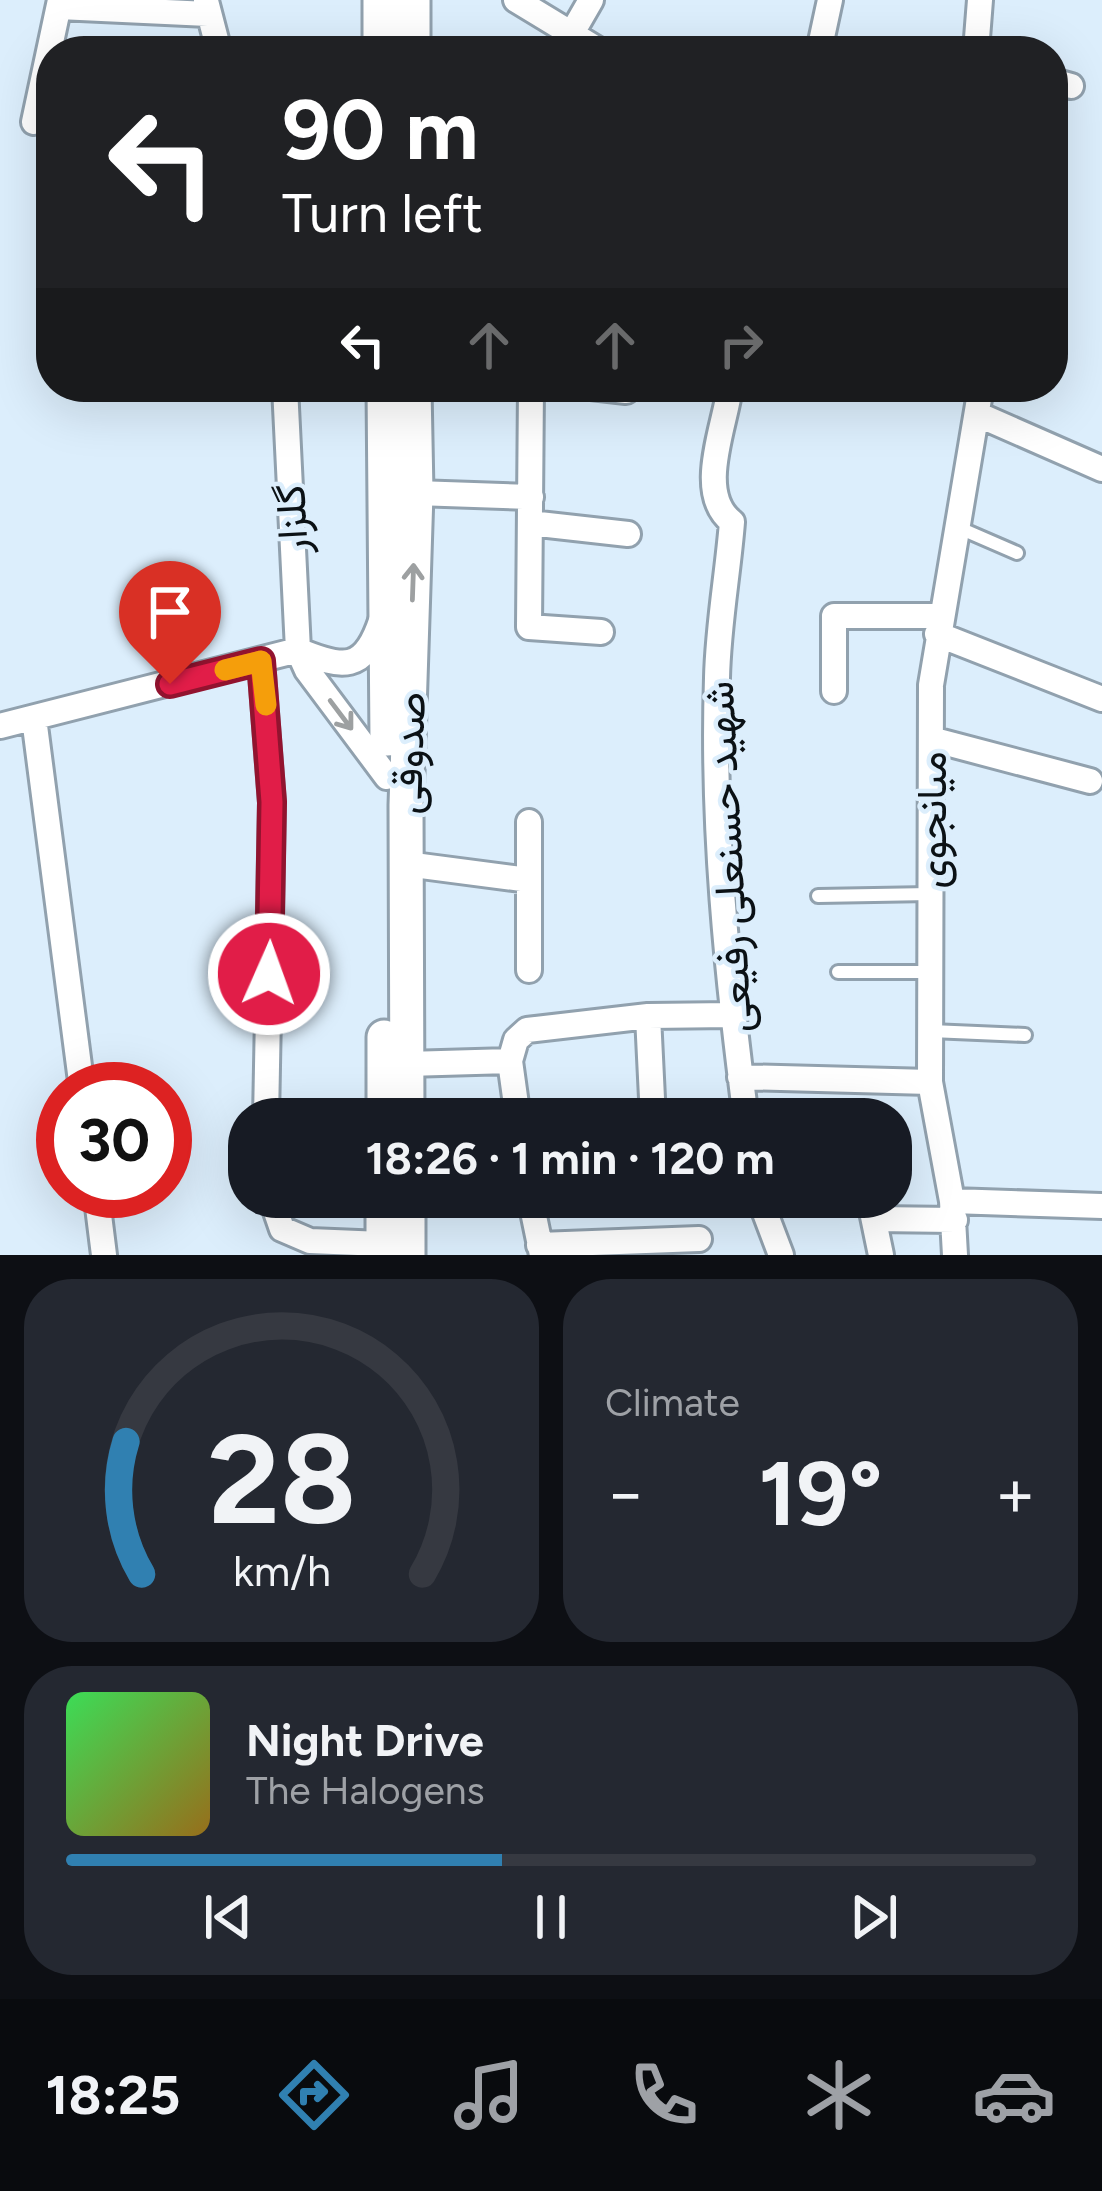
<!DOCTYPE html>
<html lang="en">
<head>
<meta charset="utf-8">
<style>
	:root { --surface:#171b24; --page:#242831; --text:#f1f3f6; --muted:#9ea1a6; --line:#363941; --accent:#3080b1 }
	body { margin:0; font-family:Figtree,Vazirmatn,sans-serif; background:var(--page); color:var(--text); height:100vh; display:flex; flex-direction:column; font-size:45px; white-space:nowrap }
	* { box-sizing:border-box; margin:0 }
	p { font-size:39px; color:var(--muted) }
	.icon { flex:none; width:66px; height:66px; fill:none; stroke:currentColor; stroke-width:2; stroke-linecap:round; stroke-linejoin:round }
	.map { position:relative; height:1255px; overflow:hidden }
	.side { display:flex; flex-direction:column; gap:24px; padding:24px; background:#0d0f14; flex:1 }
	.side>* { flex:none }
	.banner { position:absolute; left:36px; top:36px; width:1032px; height:366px; border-radius:48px; box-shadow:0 12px 48px #0002; background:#202124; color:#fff; overflow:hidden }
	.speed { position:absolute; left:36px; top:1062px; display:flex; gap:24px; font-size:60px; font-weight:700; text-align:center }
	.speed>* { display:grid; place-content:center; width:156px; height:156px; border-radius:50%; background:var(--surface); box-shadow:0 12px 48px #0002; line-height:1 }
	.speed .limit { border:18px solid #d22; background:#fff; color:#111 }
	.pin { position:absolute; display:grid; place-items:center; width:102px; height:102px; color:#fff; margin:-123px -51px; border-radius:50% 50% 50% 0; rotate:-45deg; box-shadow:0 0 12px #0007 }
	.pin .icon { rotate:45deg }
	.me { position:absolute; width:132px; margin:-66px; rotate:2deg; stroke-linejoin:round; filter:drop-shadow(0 0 9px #0008) }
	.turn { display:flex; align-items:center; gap:42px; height:252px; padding:0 48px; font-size:54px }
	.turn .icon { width:156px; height:156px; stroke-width:2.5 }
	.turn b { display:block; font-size:84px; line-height:102px }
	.lanes { display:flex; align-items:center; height:114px; padding:0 48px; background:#0003; justify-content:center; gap:60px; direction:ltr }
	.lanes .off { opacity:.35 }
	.big { font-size:90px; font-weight:700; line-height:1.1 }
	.side .card { flex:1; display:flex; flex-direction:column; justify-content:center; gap:18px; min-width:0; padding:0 42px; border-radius:48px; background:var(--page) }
	.side .dial { align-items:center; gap:0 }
	.dial svg { height:312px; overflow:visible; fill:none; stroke:var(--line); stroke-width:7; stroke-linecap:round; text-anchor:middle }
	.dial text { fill:var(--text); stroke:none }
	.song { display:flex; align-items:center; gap:36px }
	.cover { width:144px; height:144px; border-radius:18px; background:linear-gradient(135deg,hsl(130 70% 55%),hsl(40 70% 35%)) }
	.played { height:12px; border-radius:6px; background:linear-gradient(90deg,var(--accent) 45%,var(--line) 45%) }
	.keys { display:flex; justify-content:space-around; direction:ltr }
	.heat { display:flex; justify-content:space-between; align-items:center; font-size:66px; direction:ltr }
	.side .tiles { flex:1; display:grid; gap:24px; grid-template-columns:1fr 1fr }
	.card:last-child { grid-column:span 2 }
	.trip { position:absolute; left:228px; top:1098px; width:684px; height:120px; border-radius:48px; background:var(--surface); box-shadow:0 12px 48px #0002; font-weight:700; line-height:120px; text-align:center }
	.dock { display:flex; height:192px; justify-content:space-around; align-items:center; background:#090b0e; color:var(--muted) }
	.dock .icon { width:84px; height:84px }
	.dock .on { color:var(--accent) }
	.dock b { font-size:54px; color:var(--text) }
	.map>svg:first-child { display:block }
</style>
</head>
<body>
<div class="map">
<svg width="1102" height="1255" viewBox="0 0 1102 1255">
	<rect width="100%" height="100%" fill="#dceefc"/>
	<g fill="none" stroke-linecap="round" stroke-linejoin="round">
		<g stroke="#91a1ae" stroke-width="18">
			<path id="lane" d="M957 527 1017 553
				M818 896 930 894
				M838 972H930
				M931 1031 1025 1035"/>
		</g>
		<g stroke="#91a1ae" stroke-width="30">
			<path id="street" d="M516 0 600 51
				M206 1 219 51
				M59 7 208 14
				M572 33 591 0
				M819 51 830 0
				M976 51 980 0
				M1053 81 1071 86
				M34 122 60 0
				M285 387 298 650 307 670 387 777
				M531 387 529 627 601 632
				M591 387 626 391
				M730 387C725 427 695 493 732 522 728 573 718 626 717 678 712 825 727 973 746 1119
				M979 415 1102 469
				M416 493 531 497
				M530 523 628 534
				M937 634 1102 699
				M261 661 272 803 266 1119
				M834 691V616H941
				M34 718 82 1089
				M0 726 298 650C343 669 364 672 381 621
				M931 739 1090 781
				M406 864 529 880
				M529 970V822
				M648 1016 653 1119
				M510 1061 518 1119
				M407 1064 510 1061 516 1040 527 1030 648 1016 731 1015
				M740 1077 930 1082
				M96 1191 104 1255
				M271 1197 282 1229 310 1241 382 1244
				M530 1197 542 1255
				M759 1197 781 1255
				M869 1197 881 1255
				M952 1201 1102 1206
				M874 1219 955 1220
				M539 1245 699 1239
				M955 1255 952 1201 930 1082 931 685 981 387"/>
		</g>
		<g stroke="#91a1ae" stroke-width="39">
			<path id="secondary" d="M380 0V51
				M413 51V0
				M384 387 387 739
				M384 1119V1037
				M407 1119 406 805 416 493 414 387
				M408 1197V1255
				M383 1255V1197"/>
		</g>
		<use href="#lane" stroke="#fff" stroke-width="12"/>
		<use href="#street" stroke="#fff" stroke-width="24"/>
		<use href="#secondary" stroke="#fff" stroke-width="33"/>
	</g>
	<defs><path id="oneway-shaft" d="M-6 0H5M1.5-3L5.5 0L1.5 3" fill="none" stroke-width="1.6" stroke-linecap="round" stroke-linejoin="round" transform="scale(3)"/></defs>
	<g stroke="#9da0a1">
		<use href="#oneway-shaft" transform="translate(413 582) rotate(-88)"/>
		<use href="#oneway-shaft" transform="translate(341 715) rotate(53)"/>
	</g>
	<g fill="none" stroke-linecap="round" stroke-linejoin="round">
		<g stroke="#92132f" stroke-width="30">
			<path id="route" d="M170 684 261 661 272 802 269 974"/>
		</g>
		<use href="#route" stroke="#e11d48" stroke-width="21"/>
		<path stroke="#f59e0b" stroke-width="21" d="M225 670 261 661 266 705"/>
	</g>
	<g text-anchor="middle" stroke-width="9" stroke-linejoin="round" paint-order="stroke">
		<g font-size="42" fill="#0b1115" stroke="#dceefc">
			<text transform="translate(291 519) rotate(-93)" y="15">گلزار</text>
			<text transform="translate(408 753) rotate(-88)" y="15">صدوقی</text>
			<text transform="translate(931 820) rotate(-90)" y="15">میانجوی</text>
			<text transform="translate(727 857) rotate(-93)" y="15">شهید حسنعلی رفیعی</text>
		</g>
	</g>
</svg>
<div class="speed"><div class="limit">30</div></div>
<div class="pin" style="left:170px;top:684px;background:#d93025"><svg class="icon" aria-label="arrive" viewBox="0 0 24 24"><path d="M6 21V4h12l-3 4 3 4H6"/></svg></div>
<svg class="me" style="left:269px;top:974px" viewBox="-20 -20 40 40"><circle r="17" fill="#e11d48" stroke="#fff" stroke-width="3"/><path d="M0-11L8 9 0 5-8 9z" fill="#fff"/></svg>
<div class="trip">18:26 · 1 min · 120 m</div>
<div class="banner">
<div class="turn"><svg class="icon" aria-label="left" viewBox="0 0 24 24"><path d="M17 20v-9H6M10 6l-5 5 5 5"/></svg><div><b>90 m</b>Turn left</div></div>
<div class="lanes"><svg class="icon" aria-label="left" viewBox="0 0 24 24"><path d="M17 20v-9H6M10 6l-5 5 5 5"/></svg><svg class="icon off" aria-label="ahead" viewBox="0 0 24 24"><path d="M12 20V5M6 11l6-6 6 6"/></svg><svg class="icon off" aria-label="ahead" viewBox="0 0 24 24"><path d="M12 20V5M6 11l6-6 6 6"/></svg><svg class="icon off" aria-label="right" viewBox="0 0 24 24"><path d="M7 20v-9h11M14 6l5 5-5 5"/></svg></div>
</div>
</div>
<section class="side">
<div class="tiles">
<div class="card dial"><svg viewBox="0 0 100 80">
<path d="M14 69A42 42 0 1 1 86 69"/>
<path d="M14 69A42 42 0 0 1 10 35" stroke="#3080b1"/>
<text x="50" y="56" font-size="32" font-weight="700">28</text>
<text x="50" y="72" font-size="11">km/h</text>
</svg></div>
<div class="card"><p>Climate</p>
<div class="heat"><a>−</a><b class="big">19°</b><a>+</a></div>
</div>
<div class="card">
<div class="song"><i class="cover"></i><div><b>Night Drive</b><p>The Halogens</p></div></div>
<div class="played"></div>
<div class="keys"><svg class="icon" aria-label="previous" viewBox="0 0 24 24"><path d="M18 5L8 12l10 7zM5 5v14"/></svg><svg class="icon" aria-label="pause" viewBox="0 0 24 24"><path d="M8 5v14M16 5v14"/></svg><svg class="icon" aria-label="next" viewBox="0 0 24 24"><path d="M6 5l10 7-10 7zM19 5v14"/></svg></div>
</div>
</div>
</section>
<nav class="dock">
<b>18:25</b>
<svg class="icon on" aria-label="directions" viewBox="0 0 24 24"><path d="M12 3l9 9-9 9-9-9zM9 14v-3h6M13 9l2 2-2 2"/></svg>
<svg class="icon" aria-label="music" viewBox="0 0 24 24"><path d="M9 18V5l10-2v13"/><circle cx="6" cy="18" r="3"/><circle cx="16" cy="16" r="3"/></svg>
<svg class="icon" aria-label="phone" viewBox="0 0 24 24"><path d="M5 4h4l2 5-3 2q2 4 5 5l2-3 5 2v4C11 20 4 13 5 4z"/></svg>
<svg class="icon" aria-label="climate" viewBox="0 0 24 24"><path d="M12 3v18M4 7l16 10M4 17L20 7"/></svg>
<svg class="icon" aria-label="car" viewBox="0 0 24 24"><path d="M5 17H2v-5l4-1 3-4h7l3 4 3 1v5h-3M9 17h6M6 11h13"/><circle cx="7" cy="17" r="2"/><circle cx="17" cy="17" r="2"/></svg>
</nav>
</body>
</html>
